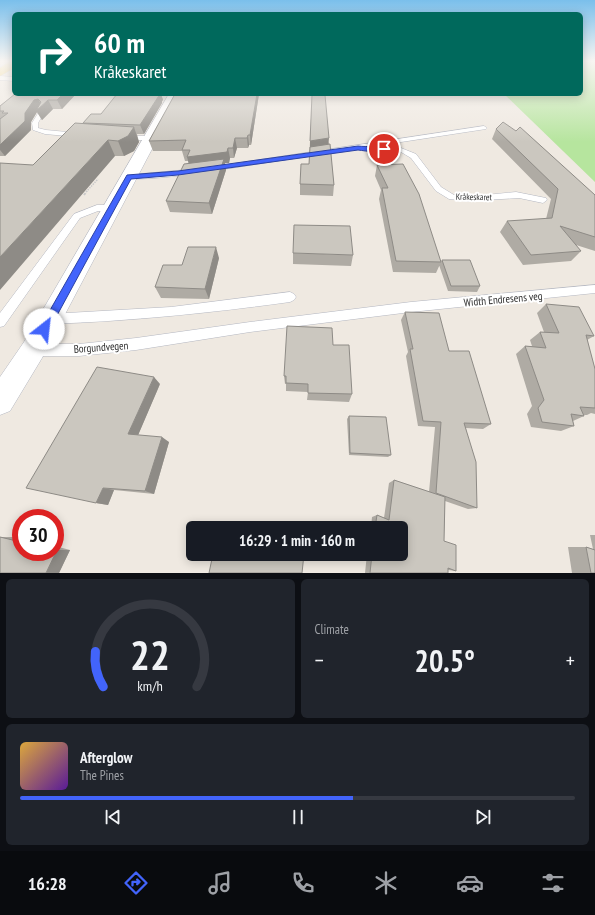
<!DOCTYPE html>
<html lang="en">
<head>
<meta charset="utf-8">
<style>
	:root { --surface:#171b24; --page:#20242c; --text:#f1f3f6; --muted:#9ea1a6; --line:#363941; --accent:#4264fb }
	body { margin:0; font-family:"PT Sans Narrow",sans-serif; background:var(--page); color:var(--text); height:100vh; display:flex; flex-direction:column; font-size:15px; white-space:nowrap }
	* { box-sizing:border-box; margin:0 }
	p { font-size:13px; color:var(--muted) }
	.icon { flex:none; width:22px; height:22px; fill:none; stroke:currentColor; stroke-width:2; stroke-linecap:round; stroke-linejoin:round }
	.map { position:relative; height:573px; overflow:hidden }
	.sheet { display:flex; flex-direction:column; gap:6px; padding:6px; background:#0d0f14; flex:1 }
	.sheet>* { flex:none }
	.top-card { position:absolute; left:12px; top:12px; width:571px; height:84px; border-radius:6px; box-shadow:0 2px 10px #0003; background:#00695c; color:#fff; overflow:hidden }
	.speed { position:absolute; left:12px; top:509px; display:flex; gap:8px; font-size:20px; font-weight:700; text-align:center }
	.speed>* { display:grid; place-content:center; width:52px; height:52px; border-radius:50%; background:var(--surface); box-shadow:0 2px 10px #0003; line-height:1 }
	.speed .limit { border:6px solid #d22; background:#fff; color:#111 }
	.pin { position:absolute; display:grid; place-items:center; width:34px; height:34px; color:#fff; margin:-17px; border:2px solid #fff; border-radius:50%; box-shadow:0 1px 4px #0007 }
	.me { position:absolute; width:44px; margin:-22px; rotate:29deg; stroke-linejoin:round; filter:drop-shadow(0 0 3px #0008) }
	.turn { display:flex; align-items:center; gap:14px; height:84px; padding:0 16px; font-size:18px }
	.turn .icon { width:52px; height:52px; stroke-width:2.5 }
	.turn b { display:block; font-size:28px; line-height:34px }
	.big { font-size:30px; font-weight:800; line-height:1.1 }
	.sheet .tile { flex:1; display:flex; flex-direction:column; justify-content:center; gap:6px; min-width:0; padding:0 14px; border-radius:6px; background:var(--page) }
	.sheet .dial { align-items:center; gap:0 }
	.dial svg { height:104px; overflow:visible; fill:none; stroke:var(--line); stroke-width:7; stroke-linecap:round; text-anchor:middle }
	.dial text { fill:var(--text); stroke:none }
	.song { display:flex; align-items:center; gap:12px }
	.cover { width:48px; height:48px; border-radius:6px; background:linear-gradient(135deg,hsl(40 70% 55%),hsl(270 70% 35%)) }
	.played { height:4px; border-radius:2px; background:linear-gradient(90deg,var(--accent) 60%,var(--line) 60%) }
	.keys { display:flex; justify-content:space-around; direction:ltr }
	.heat { display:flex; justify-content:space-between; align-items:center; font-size:22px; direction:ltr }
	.sheet .tiles { flex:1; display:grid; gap:6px; grid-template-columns:1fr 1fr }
	.tile:last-child { grid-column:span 2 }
	.trip { position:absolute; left:186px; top:521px; width:222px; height:40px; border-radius:6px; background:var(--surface); box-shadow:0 2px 10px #0003; font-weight:800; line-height:40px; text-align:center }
	.tabs { display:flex; height:64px; justify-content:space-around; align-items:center; background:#090b0e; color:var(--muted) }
	.tabs .icon { width:28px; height:28px }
	.tabs .selected { color:var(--accent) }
	.tabs b { font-size:18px; color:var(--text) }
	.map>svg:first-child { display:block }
</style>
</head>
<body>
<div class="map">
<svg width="595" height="573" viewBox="0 0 595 573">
	<rect width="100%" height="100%" fill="#efe9e1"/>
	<path fill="#b6e59e" d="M581 61H595V182L504 94H581Z"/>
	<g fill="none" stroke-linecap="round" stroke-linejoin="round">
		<g stroke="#b4b7c1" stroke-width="1">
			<path id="service" d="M0 76 14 77V81L0 80Z
				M42 109 45 111 38 123V128L46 130 78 133 81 135 78 137 45 134 33 130 32 123 40 110Z
				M484 126 487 128 486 129 212 171 208 169 212 167Z
				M120 136H150L154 138 150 140H120Z
				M380 147 401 148 416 154 441 187 454 195 476 196 516 192 546 198 547 200 543 203 519 198 468 201 449 199 436 191 411 158 401 152 380 151Z
				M195 169H198V173C187 175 131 182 125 177L129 175Z
				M97 205H111L115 208 111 211H98L80 218 4 326 0 327V313L74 214Z
				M595 285V293L411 312 250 332 136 350 79 356H33L29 354 27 350 29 346 33 344H79L136 338 250 322 411 302Z
				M290 292 294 294 296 297 294 300 290 302C210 313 131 321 50 324L46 323 44 319 46 315 50 314 171 307Z"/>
		</g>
		<g stroke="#b4b7c1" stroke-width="1">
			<path id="minor" d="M169 94H181L42 358 10 411 0 415V377L24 342Z"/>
		</g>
		<g stroke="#c9c9c9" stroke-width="1">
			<path id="primary" d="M10 61H14V68L0 76V68Z"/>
		</g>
		<path stroke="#c9c9c9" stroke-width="1.5" stroke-dasharray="1.5 1" stroke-linecap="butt" d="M86 192 98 179"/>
		<path stroke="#c9c9c9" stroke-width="2" stroke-dasharray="2.5 2" stroke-linecap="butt" d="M84 195 87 191"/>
		<use href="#service" fill="#fff" fill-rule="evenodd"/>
		<use href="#minor" fill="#fff" fill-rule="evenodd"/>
		<use href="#primary" fill="#f2d163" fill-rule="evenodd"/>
	</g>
	<path fill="#afaba4" d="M15 94H76L62 109H53L42 120 37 112 31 122V130L5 156H0V106Z
		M117 94H161L163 100 162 101V103L144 134H137L139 142 134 151 124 156H115L33 165 84 124 83 123 101 114Z
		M175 94H259L251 145H249L248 148H237L234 158H230L229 163H225L226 170 212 214 170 212 166 201 189 164 188 161H185L182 151H153L149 141Z
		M312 95 329 144 334 185 333 196 300 195V184L309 164Z
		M496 129 595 195V251L576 245 581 251 571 261 523 265 500 232 507 221 546 219 551 199 492 139Z
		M377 165 441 262 436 273 393 272 379 199 381 190 375 176Z
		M293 253 353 255 351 266 293 264Z
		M219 258 209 299 161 298 155 287 182 265Z
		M442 260 480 286 477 292 448 291 439 265Z
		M546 304 594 336 587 340 595 369V414L591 413 587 415H583L584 416 573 421 574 426 561 431 531 427 527 414 532 406 516 354 525 346H532L530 340 540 332H544L537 313Z
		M405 312 449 351 491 424 483 429 466 428 477 508 468 509 445 501 444 541 456 571 448 570V573H365L367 554H401V528H371L372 517 377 515 384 518 389 483 394 480 429 492 435 427 418 426 406 356 408 352 401 320Z
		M333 345 352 394 349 402 307 400 308 392 286 391V384H285L284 376Z
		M160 384 138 435 169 442 154 494 114 490 108 505 96 503Z
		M349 416 391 455 388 457 349 455 347 419Z
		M590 535H595V573H572L568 547H586L593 549Z
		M0 537H16L21 538V552H55V546L70 550 59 573H0Z"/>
	<path fill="#8e8b86" d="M63 94H76L62 109 57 100Z
		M158 94H161L163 100 162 101V103L144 134 140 125Z
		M257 94H259L251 145 250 135Z
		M38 99 42 106 48 100 53 109 42 120 37 112 31 122V130L5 156 0 150V145L34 100Z
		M134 127 139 142 134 151 124 156 118 141Z
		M248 135 249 145 248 148 247 138Z
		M235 138 237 148 234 158 233 148Z
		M329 138 328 148 310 151V141Z
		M108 140 115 156 0 290V257Z
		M228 148 230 158 229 163H225L226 170 212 214 209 203 190 168 187 157Z
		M216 247 219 258 209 299 205 289Z
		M154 377 160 384 136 440 128 434Z
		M162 437 169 442 154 494 145 491Z
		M103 488 114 490 108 505 96 503Z
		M57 550H70L59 573H46Z"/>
	<path fill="#cbc7bf" stroke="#8e8b86" d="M15 94H63L57 100H48L36 111 41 102 38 99 34 100 25 113V121L0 145V119L8 113H2L4 111H0V106Z
		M117 94H160L140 125 83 123 91 114H101Z
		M175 94H257L250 135H248L247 138H235L233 148H228L227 152 187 157 190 150H182L186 140 149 141Z
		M312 95H325L329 138 310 141Z
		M503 122 516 131 520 127 595 195V237L560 226 581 251 531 255 507 221 552 218 558 189 496 129Z
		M75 123 134 127 128 136 118 141 108 140 0 257V163L33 165Z
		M330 144 334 185 300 184 301 164H309L310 147Z
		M224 159 209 203 166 201 184 164Z
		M403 164 419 194 441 262 396 261 382 188H388L377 165Z
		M294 225 350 226 353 255 293 253Z
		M188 247H216L205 289 155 287 163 265H182Z
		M442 260H470L480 286H451Z
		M546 304 579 307 594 336 586 335 595 369V408L580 407 584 416 571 414 574 426 542 422 538 408 544 400 525 346 546 348 540 332 559 333Z
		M405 312 439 313 449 351H469L491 424 464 423 476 462 477 508 436 493 441 422 423 421 410 349H413Z
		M287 326 332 328 333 345H349L352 394 308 393V384L286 383V376H284Z
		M97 367 154 377 128 434 162 437 145 491 103 488 96 503 26 488Z
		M349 416 386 417 391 455 350 453Z
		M394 480 445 497 444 541 456 545V571L448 568V573H370L372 554H401V528H375L377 515 389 520Z
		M221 524 238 528H220Z
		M0 537 21 542V552H55V550H57L46 573H0Z
		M586 547 595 550V573H591Z
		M213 554H304L302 573H209Z"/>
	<linearGradient id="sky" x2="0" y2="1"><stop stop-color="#7abfeb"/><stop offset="0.43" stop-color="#f8f5f2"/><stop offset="1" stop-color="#f8f5f2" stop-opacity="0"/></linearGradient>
	<rect width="595" height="142" fill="url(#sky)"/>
	<path fill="#4264fb" stroke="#2b41a3" d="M358 146C366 147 382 146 387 149 380 154 367 151 358 150L178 175 131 179 48 332 44 333 41 332 39 329 41 326 127 175 178 171Z"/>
	<g text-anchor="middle" stroke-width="4" stroke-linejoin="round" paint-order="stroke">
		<g font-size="9" fill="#2e2e2e" stroke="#fff">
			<text transform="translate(474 197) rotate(1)" y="3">Kråkeskaret</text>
		</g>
		<g font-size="11" fill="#2e2e2e" stroke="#fff">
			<text transform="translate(503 299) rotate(-5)" y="4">Width Endresens veg</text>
			<text transform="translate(101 347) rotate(-4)" y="4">Borgundvegen</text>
		</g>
	</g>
</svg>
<div class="speed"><div class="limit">30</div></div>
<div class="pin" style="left:384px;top:149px;background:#d93025"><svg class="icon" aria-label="arrive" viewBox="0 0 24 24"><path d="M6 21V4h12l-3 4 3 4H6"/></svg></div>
<svg class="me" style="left:44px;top:329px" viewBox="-20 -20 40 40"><circle r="19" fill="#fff"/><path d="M0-13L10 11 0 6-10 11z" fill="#4264fb"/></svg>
<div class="trip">16:29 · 1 min · 160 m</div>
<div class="top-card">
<div class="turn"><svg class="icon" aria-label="right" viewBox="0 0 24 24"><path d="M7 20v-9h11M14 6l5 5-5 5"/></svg><div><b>60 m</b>Kråkeskaret</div></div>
</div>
</div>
<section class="sheet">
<div class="tiles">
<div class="tile dial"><svg viewBox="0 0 100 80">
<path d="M14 69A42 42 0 1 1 86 69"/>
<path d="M14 69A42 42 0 0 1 8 42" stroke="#4264fb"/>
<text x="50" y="56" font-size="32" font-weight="700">22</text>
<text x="50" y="72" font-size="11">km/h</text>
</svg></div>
<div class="tile"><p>Climate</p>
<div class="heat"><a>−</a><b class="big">20.5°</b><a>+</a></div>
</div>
<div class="tile">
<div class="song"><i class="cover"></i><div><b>Afterglow</b><p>The Pines</p></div></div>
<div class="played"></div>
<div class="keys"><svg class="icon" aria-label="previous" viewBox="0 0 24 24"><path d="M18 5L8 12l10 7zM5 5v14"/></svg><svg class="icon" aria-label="pause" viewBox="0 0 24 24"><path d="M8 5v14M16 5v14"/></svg><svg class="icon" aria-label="next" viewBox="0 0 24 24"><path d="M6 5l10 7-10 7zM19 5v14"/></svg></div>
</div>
</div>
</section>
<nav class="tabs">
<b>16:28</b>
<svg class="icon selected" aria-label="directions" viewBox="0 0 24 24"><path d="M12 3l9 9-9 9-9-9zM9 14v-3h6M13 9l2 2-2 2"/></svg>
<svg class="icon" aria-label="music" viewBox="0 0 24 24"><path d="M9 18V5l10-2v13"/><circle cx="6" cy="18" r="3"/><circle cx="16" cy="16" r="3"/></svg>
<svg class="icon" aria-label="phone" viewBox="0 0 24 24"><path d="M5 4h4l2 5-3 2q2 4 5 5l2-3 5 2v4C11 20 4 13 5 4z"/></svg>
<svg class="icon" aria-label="climate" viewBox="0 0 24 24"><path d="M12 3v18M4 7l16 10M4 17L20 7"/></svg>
<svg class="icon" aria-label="car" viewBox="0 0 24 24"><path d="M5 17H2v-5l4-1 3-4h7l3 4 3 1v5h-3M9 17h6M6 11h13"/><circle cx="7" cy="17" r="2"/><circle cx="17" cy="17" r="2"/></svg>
<svg class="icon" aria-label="filters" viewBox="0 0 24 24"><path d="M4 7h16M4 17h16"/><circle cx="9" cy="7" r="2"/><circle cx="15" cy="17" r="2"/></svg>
</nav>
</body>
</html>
